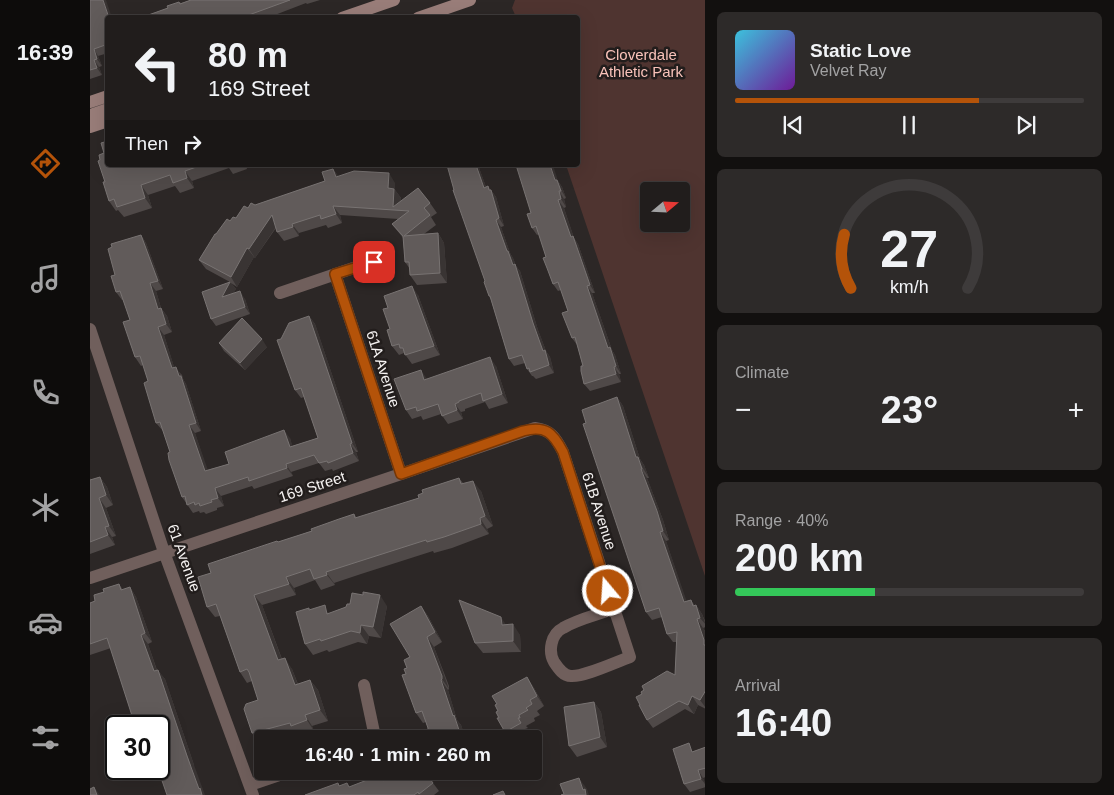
<!DOCTYPE html>
<html lang="en">
<head>
<meta charset="utf-8">
<style>
	:root { --surface:#211d1c; --page:#2d2a29; --text:#f1f3f6; --muted:#a2a2a3; --line:#3e3b3b; --accent:#b45309 }
	body { margin:0; font-family:Arial,sans-serif; background:var(--page); color:var(--text); height:100vh; display:flex; flex-direction:column; font-size:19px; white-space:nowrap }
	* { box-sizing:border-box; margin:0 }
	p { font-size:16px; color:var(--muted) }
	.icon { flex:none; width:28px; height:28px; fill:none; stroke:currentColor; stroke-width:2; stroke-linecap:round; stroke-linejoin:round }
	.map { position:relative; flex:1; overflow:hidden }
	.side { display:flex; flex-direction:column; gap:12px; padding:12px; background:#12100f; width:409px }
	.side>* { flex:none }
	.guide { position:absolute; left:15px; top:15px; width:475px; height:152px; border-radius:5px; box-shadow:0 5px 20px #0002,0 0 0 1px var(--line); background:#211d1c; color:var(--text); overflow:hidden }
	.needle { width:32px; rotate:71deg }
	.controls { position:absolute; left:550px; top:182px; display:grid; gap:10px }
	.controls a { display:grid; place-items:center; width:50px; height:50px; border-radius:5px; background:var(--surface); box-shadow:0 5px 20px #0002,0 0 0 1px var(--line); font-size:25px }
	.speed { position:absolute; left:15px; top:715px; display:flex; gap:10px; font-size:25px; font-weight:700; text-align:center }
	.speed>* { display:grid; place-content:center; width:65px; height:65px; border-radius:50%; background:var(--surface); box-shadow:0 5px 20px #0002,0 0 0 1px var(--line); line-height:1 }
	.speed .limit { border:2px solid #111; border-radius:8px; background:#fff; color:#111 }
	.pin { position:absolute; display:grid; place-items:center; width:42px; height:42px; color:#fff; margin:-21px; border-radius:10px; box-shadow:0 2px 8px #0006 }
	.me { position:absolute; width:55px; margin:-28px; rotate:342deg; stroke-linejoin:round; filter:drop-shadow(0 0 4px #0008) }
	.turn { display:flex; align-items:center; gap:18px; height:105px; padding:0 20px; font-size:22px }
	.turn .icon { width:65px; height:65px; stroke-width:2.5 }
	.turn b { display:block; font-size:35px; line-height:42px }
	.then { display:flex; align-items:center; height:48px; padding:0 20px; background:#0003; gap:10px; font-size:19px }
	.big { font-size:38px; font-weight:600; line-height:1.1 }
	.side .widget { flex:1; display:flex; flex-direction:column; justify-content:center; gap:8px; min-width:0; padding:0 18px; border-radius:8px; background:var(--page) }
	.side .dial { align-items:center; gap:0 }
	.dial svg { height:130px; overflow:visible; fill:none; stroke:var(--line); stroke-width:7; stroke-linecap:round; text-anchor:middle }
	.dial text { fill:var(--text); stroke:none }
	.song { display:flex; align-items:center; gap:15px }
	.cover { width:60px; height:60px; border-radius:8px; background:linear-gradient(135deg,hsl(190 70% 55%),hsl(280 70% 35%)) }
	.played { height:5px; border-radius:2px; background:linear-gradient(90deg,var(--accent) 70%,var(--line) 70%) }
	.keys { display:flex; justify-content:space-around; direction:ltr }
	.heat { display:flex; justify-content:space-between; align-items:center; font-size:28px; direction:ltr }
	.charge { height:8px; border-radius:4px; background:linear-gradient(90deg,#34c759 40%,var(--line) 0) }
	.trip { position:absolute; left:164px; top:730px; width:288px; height:50px; border-radius:5px; background:var(--surface); box-shadow:0 5px 20px #0002,0 0 0 1px var(--line); font-weight:600; line-height:50px; text-align:center }
	main { display:flex; flex:1; min-height:0 }
	.dock { display:flex; flex-direction:column; width:90px; justify-content:space-around; align-items:center; background:#0d0c0b; color:var(--muted) }
	.dock .icon { width:35px; height:35px }
	.dock .selected { color:var(--accent) }
	.dock b { font-size:22px; color:var(--text) }
	.map>svg:first-child { display:block }
</style>
</head>
<body>
<main>
<nav class="dock">
<b>16:39</b>
<svg class="icon selected" aria-label="directions" viewBox="0 0 24 24"><path d="M12 3l9 9-9 9-9-9zM9 14v-3h6M13 9l2 2-2 2"/></svg>
<svg class="icon" aria-label="music" viewBox="0 0 24 24"><path d="M9 18V5l10-2v13"/><circle cx="6" cy="18" r="3"/><circle cx="16" cy="16" r="3"/></svg>
<svg class="icon" aria-label="phone" viewBox="0 0 24 24"><path d="M5 4h4l2 5-3 2q2 4 5 5l2-3 5 2v4C11 20 4 13 5 4z"/></svg>
<svg class="icon" aria-label="climate" viewBox="0 0 24 24"><path d="M12 3v18M4 7l16 10M4 17L20 7"/></svg>
<svg class="icon" aria-label="car" viewBox="0 0 24 24"><path d="M5 17H2v-5l4-1 3-4h7l3 4 3 1v5h-3M9 17h6M6 11h13"/><circle cx="7" cy="17" r="2"/><circle cx="17" cy="17" r="2"/></svg>
<svg class="icon" aria-label="filters" viewBox="0 0 24 24"><path d="M4 7h16M4 17h16"/><circle cx="9" cy="7" r="2"/><circle cx="15" cy="17" r="2"/></svg>
</nav>
<div class="map">
<svg width="616" height="795" viewBox="0 0 616 795">
	<rect width="100%" height="100%" fill="#2c2726"/>
	<path fill="#4f3430" fill-rule="evenodd" d="M425 0H615V576L476 165H488V18L426 17 422 8ZM559 191H591V224H559Z"/>
	<g fill="none" stroke-linecap="round" stroke-linejoin="round">
		<path stroke="#705f5c" stroke-width="12" d="M245 274 311 474
			M190 293 284 261
			M0 329 74 552 163 795
			M0 578 311 474 445 428C461 430 466 438 473 452L540 657C526 662 494 677 481 676 473 676 468 668 464 662 458 651 461 634 473 628 488 619 507 615 523 609
			M274 685 285 737 282 739
			M160 785 201 771"/>
		<path stroke="#997d79" stroke-width="12" d="M252 18 304 0
			M328 18 380 0
			M0 102 18 96
			M0 115 18 109
			M0 127 18 121"/>
	</g>
	<path fill="#4f4948" d="M0 0 18 18V53L8 56 12 66 9 67 12 75 0 79Z
		M101 0H230L217 4 216 3 177 18H50L78 8 89 2 91 3Z
		M14 153 18 165H156L157 169 143 174 139 168 102 181 104 188 90 193 85 186 58 195 62 208 34 217 28 210 26 211 19 201 10 160Z
		M388 165 396 187 398 186 406 197 414 226 411 227 420 253 423 258 426 266 430 271 448 330 456 351 460 357 464 373 446 379 443 376H442L437 369 435 363 424 366 419 359 401 300 399 296 395 281 364 190Z
		M243 169 248 176 305 183V190L311 198V201L340 203 347 213 341 217 346 225 334 234 348 233 354 243 357 283 327 285 320 275V269L315 262 313 238 302 224 308 219 250 215 252 223 238 228 236 225 209 233V236L194 241 187 232 186 228 165 258 164 257 147 287 141 283 146 289 143 293 155 299 160 314 126 326 121 319 140 282 116 269 109 260 126 234 140 221 146 218 158 208 235 181Z
		M468 181 472 187 476 198 474 199 476 207 474 208 484 238 488 244 505 293H502L522 350 525 355 531 374H529L531 382 500 391 494 384 493 366 487 345 482 338 478 311 471 290 468 291 463 284 456 257 449 234 447 235 442 228 441 213Z
		M51 235 56 243 73 289 66 291 71 308 77 316 82 332 74 335 84 367 92 375 93 379 96 384 111 431 105 433 117 470 139 464 200 438 202 446 228 438 214 397 211 398 205 390 191 339 219 316 225 324 268 452H266L269 461 243 471 242 469 235 471 229 463 201 472 203 476 164 489 162 486 131 496 134 506 127 508V510L116 514 114 512 110 513 109 511 103 513 92 497 80 452 73 431 66 423 58 381 53 365 51 366 45 357 40 320 33 300H32L26 292 25 275Z
		M328 295 350 355 322 364 314 353 309 355 302 346 298 308Z
		M129 343 177 347 155 370 134 351Z
		M406 366 418 403 399 409 395 402 375 409V411L371 412 373 419 358 424 351 414 333 420 331 416 322 419 316 410 337 379Z
		M527 397 533 406 550 459 554 465 559 478H557L573 520 579 540 576 541 596 601 601 600 605 606 606 605 612 614 616 623V627L613 628 616 633V709L608 705 604 714 595 709 563 728 557 720 585 675 587 642H583L577 634 572 617 562 620 556 612 496 423Z
		M10 477 17 487 23 505 16 508 26 536 22 537 25 545 0 554V478L1 480Z
		M369 478 373 483 391 491 403 526 397 529 399 534 362 548 344 553 343 551 271 574 244 583 245 585 231 590 225 580 204 588 206 595 172 605 192 659 202 669 208 684 220 680 228 690 238 721 222 726 224 731 209 737 207 734 189 739H172V743L169 744 162 733 168 700 162 681 157 683 150 672 130 616 125 617 117 607 121 573 187 541 188 542 222 531 264 514 267 518 329 498Z
		M29 584 33 590 40 587 46 597 62 642 58 644 67 670 75 679 104 765 68 771 66 769H69V726L45 725 21 648 0 655V603L5 601 14 592Z
		M260 604 297 606 291 638 279 636 277 644 268 642 239 652 237 650 223 655 215 644 220 610 240 613 256 607Z
		M331 606 338 616 352 642 344 647 359 686V689L358 690 367 720 371 725 374 734 338 728 336 722 333 723 326 713 316 674Z
		M416 625 430 635 431 652 393 653 385 643Z
		M437 677 444 688 454 706 447 711 450 715 444 718 445 721 436 726 438 728 435 729 438 733 429 739H420L415 732 409 718 407 704Z
		M504 702 511 712 517 747 487 757 479 746Z
		M616 747V777L613 778 616 787 600 792 594 784Z
		M349 771H377V774Z
		M294 780 343 783 349 791 344 795H215L250 785 260 787Z"/>
	<path fill="#393433" d="M13 0H16L22 18H19Z
		M4 49 8 56 12 66 7 59Z
		M4 60 9 67 12 75 7 68Z
		M386 165H388L399 195 394 188Z
		M460 165H463L468 181 472 187 476 198 465 180Z
		M243 169 250 178 246 177Z
		M95 171 102 181 104 188 97 178Z
		M299 173 305 183V190L311 198 310 211 303 207 298 188Z
		M51 185 58 195 62 208 55 198Z
		M398 186 406 197 414 226 409 218Z
		M469 191 474 199 476 207 471 199Z
		M468 200 474 208 484 238 488 244 505 293 500 285 481 237Z
		M243 206 250 215 252 223 246 214Z
		M182 215 188 224 165 258 159 249Z
		M406 220 411 227 420 253 423 258 426 266 430 271 448 330 456 351 460 357 464 373 459 365 453 351 423 265 417 251Z
		M202 224 209 233V236L203 227Z
		M348 233 354 243 357 283 350 273Z
		M51 235 56 243 73 289 68 281Z
		M157 248 164 257 147 287 141 277Z
		M140 282 146 289 137 305 132 297Z
		M60 283 66 291 72 311 71 308 77 316 82 332 76 324 68 309Z
		M322 286 328 295 350 355 344 346Z
		M497 286 502 293 522 350 525 355 531 374 526 366 518 348Z
		M150 291 155 299 160 314 155 307Z
		M219 316 225 324 268 452 262 443Z
		M68 327 74 335 87 376 82 368Z
		M172 339 177 347 155 370 150 363Z
		M400 357 406 366 418 403 412 394Z
		M86 367 96 384 111 431 106 423Z
		M524 367 529 374 531 382 526 374Z
		M331 370 337 379 334 380Z
		M527 397 533 406 550 459 554 465 559 478 546 457Z
		M365 404 371 412 373 419 367 410Z
		M99 425 105 433 121 479 115 471Z
		M194 430 200 438 205 455 200 447Z
		M260 444 266 452 269 461 263 453Z
		M196 464 201 472 203 476 197 468Z
		M551 469 557 478 573 520 579 540 573 531Z
		M10 477 17 487 23 505 16 495Z
		M383 481 391 491 403 526 395 516Z
		M125 488 131 496 134 506 128 498Z
		M9 498 16 508 26 536 19 526Z
		M390 518 397 529 399 534 391 524Z
		M15 527 22 537 25 545 18 535Z
		M570 532 576 541 600 611 594 602Z
		M236 572 244 583 245 585 237 575Z
		M196 577 204 588 206 595 199 584Z
		M40 587 46 597 62 642 55 633Z
		M164 595 172 605 196 671 188 660Z
		M290 595 297 606 291 638 283 627Z
		M606 605 612 614 616 625 610 618Z
		M331 606 338 616 352 642 345 632Z
		M411 617 418 628 412 625Z
		M607 619 613 628 616 633V647L614 645Z
		M423 624 430 635 431 652 423 641Z
		M271 625 279 636 277 644 270 633Z
		M51 635 58 644 70 680 64 671Z
		M337 637 344 647 359 689 352 679Z
		M195 658 202 669 212 696 205 685Z
		M68 670 75 679 104 765 115 795H112L109 789Z
		M437 677 444 688 454 706 447 696Z
		M220 680 228 690 238 721 230 710Z
		M351 680 358 690 367 720 371 725 376 739 370 733 363 716Z
		M616 690V708L610 700Z
		M602 696 608 705 604 714 598 705Z
		M504 702 511 712 517 747 510 737Z
		M215 715 222 726 224 731 217 720Z
		M608 770 613 778 616 785 611 779Z
		M489 778 497 789 499 795H496L493 790Z
		M4 787 10 795H7Z"/>
	<path fill="#615b5a" stroke="#787372" d="M0 0H13L19 18H18V44L4 49 7 59 4 60 7 68 0 70Z
		M101 0H200L156 16V15L148 18H50L78 8 77 6 89 2 90 4Z
		M18 141V165H112L95 171 97 178 83 183 80 175 51 185 55 198 27 207 24 199 19 201 13 182H15L8 161 10 160 9 155 14 153 11 143Z
		M357 165H386L394 188 398 186 399 190H401L409 218 406 220 417 251H418L423 265 425 264 443 323 453 351 455 350 459 365 440 372 439 368 437 369 432 355 419 359 400 296H399L394 282 395 281 363 190H364Z
		M426 165H460L465 180H467L471 191H469L471 199 468 200 481 237 483 236 500 285 497 286 518 348 520 347 526 366 524 367 526 374 494 384 491 371V366H493L485 337 482 338 472 313 478 311 468 282 463 284 457 268 453 258 456 257 446 226 442 228 437 214 441 213Z
		M243 169 246 177 264 171 299 173 298 188 304 189 303 207 328 188 340 203 334 208 340 215 314 236 348 233 350 273 320 275 319 262H315L313 236 302 224 319 211 243 206 246 214 231 219 230 215 202 224 203 227 187 232 182 215 159 249 157 248 141 277 109 260 125 234H126L137 219 140 221 143 217 146 218 154 206 158 208 161 203 165 205 235 181 232 172Z
		M51 235 68 281 60 283 68 309 71 308 76 324 68 327 82 368 86 367 89 376H91L106 423 99 425 115 471 139 464 135 452 194 430 200 447 228 438 211 388 205 390 187 340 191 339 199 323 219 316 262 443 260 444 263 453 238 463 237 461 229 463 224 455 196 464 197 468 159 481 158 477 125 488 128 498 121 500 122 502 110 506 109 503 105 505 104 502 97 505 95 496 92 497 79 460 78 453 80 452 70 422 66 423 54 383 58 381 50 356 45 357 33 322 40 320 30 291 26 292 21 276 25 275 18 249 22 247 21 244Z
		M140 282 132 297 150 291 155 307 121 319 112 292Z
		M322 286 344 346 315 355 313 348H310L309 344 302 346 297 330 300 329 293 309 298 308 294 296Z
		M152 318 172 339 150 363 129 343Z
		M400 357 412 394 393 401 391 393 369 401V402L365 404 367 410 352 416 348 404 327 411 326 407 316 410 304 379 331 370 334 380Z
		M527 397 546 457H548L552 469H551L567 511 573 531 570 532 594 602 601 600 603 606 606 605 610 618 607 619 614 640V645H616V690L610 700 602 696 598 705 589 701 557 720 549 705H550L546 697 552 694 551 692 554 690 552 686 577 671 585 675 587 632 577 634 569 608 556 612 493 424 496 423 492 410Z
		M10 477 16 495 9 498 19 526 15 527 18 535 0 542V480Z
		M369 478 371 484 383 481 395 516 390 518 391 524 354 537 337 542 336 540 264 563 236 572 237 575 224 579 220 569 196 577 199 584 164 595 188 660 195 658 205 685 220 680 230 710 215 715 217 720 201 726 200 723 162 733 154 709 156 704 168 700 159 672 157 669 150 672 126 604 117 607 108 577 121 573 118 564 187 541 188 542 222 531 221 529 249 519 264 514 265 518 329 498 328 495 333 493 332 490Z
		M29 584 31 590 40 587 55 633 51 635 64 671 68 670 97 756 109 789 110 788 112 795H77L68 769 69 726H44L43 725H45L17 638 0 644V603L5 601 4 595 14 592 13 589Z
		M273 592 290 595 283 627 271 625 270 633 261 631 231 641 230 639 215 644 206 612 219 608V610L235 605 237 614 256 607 257 604H260L262 593 273 595Z
		M369 600 411 617 412 625 423 624V641L385 643Z
		M331 606 345 632 337 637 352 676V679L351 680 363 716 364 715 370 733 380 736 379 739H337L338 728 332 711 326 713 312 675 316 674 314 669 317 668 314 660 320 657 300 624Z
		M437 677 447 696 440 700 442 704 436 708 438 710 429 715 430 718H428L431 723 415 732 407 718H409L406 712 408 711 405 705 407 704 402 696Z
		M504 702 510 737 479 746 474 707Z
		M599 743 602 752 616 747V768L608 770 611 779 594 784 583 749Z
		M306 771H334L343 783 329 794 328 792 324 795H215L248 783 249 786 257 783 259 787 290 775 293 781Z
		M489 778 493 790 495 789 496 795H471L474 794 470 784Z
		M4 787 7 795H0V789Z
		M413 791 415 795H403Z"/>
	<g fill="none" stroke-linecap="round" stroke-linejoin="round">
		<g stroke="#753606" stroke-width="12">
			<path id="route" d="M284 262 245 274 311 474 433 431C456 425 463 433 473 452L518 591"/>
		</g>
		<use href="#route" stroke="#b45309" stroke-width="9"/>
	</g>
	<g text-anchor="middle" stroke-width="5" stroke-linejoin="round" paint-order="stroke">
		<g font-size="15" fill="#fac3ba" stroke="#221d1c">
			<text x="551" y="60">Cloverdale<tspan x="551" dy="17">Athletic Park</tspan></text>
		</g>
		<g font-size="15" fill="#f6f3f2" stroke="#221d1c">
			<text transform="translate(293 369) rotate(72)" y="5">61A Avenue</text>
			<text transform="translate(222 487) rotate(-18)" y="5">169 Street</text>
			<text transform="translate(509 511) rotate(72)" y="5">61B Avenue</text>
			<text transform="translate(94 558) rotate(70)" y="5">61 Avenue</text>
		</g>
	</g>
</svg>
<div class="controls">
<a><svg class="needle" viewBox="-14 -14 28 28"><path d="M0-13l5 13h-10z" fill="#e53935"/><path d="M0 13l5-13h-10z" fill="#a2a2a3"/></svg></a>
</div>
<div class="speed"><div class="limit">30</div></div>
<div class="pin" style="left:284px;top:262px;background:#d93025"><svg class="icon" aria-label="arrive" viewBox="0 0 24 24"><path d="M6 21V4h12l-3 4 3 4H6"/></svg></div>
<svg class="me" style="left:518px;top:591px" viewBox="-20 -20 40 40"><circle r="17" fill="#b45309" stroke="#fff" stroke-width="3"/><path d="M0-11L8 9 0 5-8 9z" fill="#fff"/></svg>
<div class="trip">16:40 · 1 min · 260 m</div>
<div class="guide">
<div class="turn"><svg class="icon" aria-label="left" viewBox="0 0 24 24"><path d="M17 20v-9H6M10 6l-5 5 5 5"/></svg><div><b>80 m</b>169 Street</div></div>
<div class="then">Then<svg class="icon" aria-label="right" viewBox="0 0 24 24"><path d="M7 20v-9h11M14 6l5 5-5 5"/></svg></div>
</div>
</div>
<section class="side">
<div class="widget">
<div class="song"><i class="cover"></i><div><b>Static Love</b><p>Velvet Ray</p></div></div>
<div class="played"></div>
<div class="keys"><svg class="icon" aria-label="previous" viewBox="0 0 24 24"><path d="M18 5L8 12l10 7zM5 5v14"/></svg><svg class="icon" aria-label="pause" viewBox="0 0 24 24"><path d="M8 5v14M16 5v14"/></svg><svg class="icon" aria-label="next" viewBox="0 0 24 24"><path d="M6 5l10 7-10 7zM19 5v14"/></svg></div>
</div>
<div class="widget dial"><svg viewBox="0 0 100 80">
<path d="M14 69A42 42 0 1 1 86 69"/>
<path d="M14 69A42 42 0 0 1 10 36" stroke="#b45309"/>
<text x="50" y="56" font-size="32" font-weight="700">27</text>
<text x="50" y="72" font-size="11">km/h</text>
</svg></div>
<div class="widget"><p>Climate</p>
<div class="heat"><a>−</a><b class="big">23°</b><a>+</a></div>
</div>
<div class="widget"><p>Range · 40%</p><b class="big">200 km</b><div class="charge"></div></div>
<div class="widget"><p>Arrival</p><b class="big">16:40</b></div>
</section>
</main>
</body>
</html>
